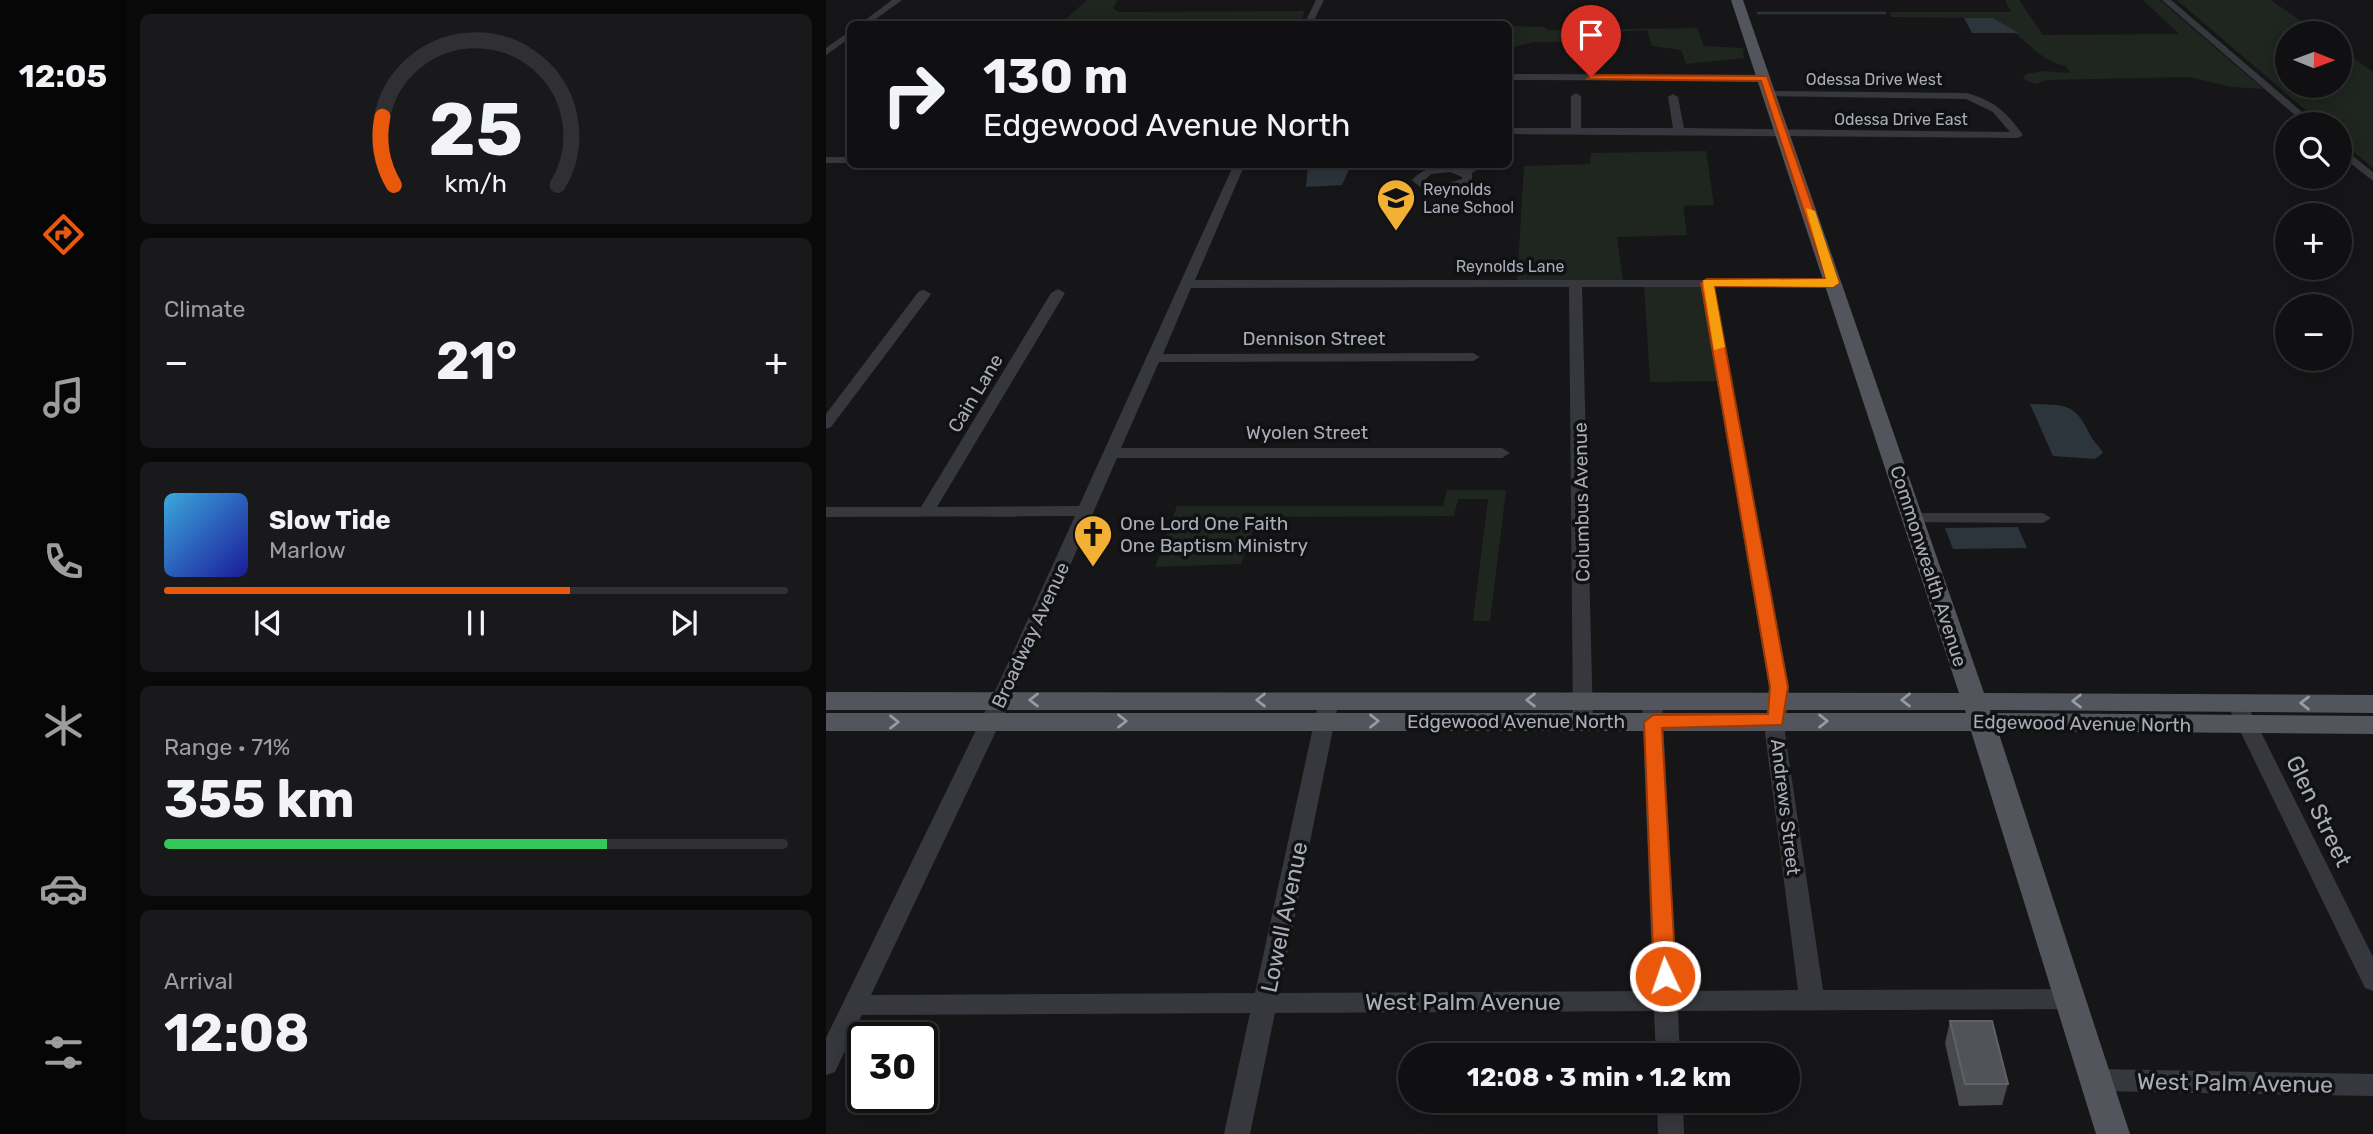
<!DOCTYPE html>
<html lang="en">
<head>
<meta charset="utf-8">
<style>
	:root { --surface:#101012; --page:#19191b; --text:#f1f3f6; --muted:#9c9d9f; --line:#303032; --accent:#ea580c }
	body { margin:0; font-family:Rubik,sans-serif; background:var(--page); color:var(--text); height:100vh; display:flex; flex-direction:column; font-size:26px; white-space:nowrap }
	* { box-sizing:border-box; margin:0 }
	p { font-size:23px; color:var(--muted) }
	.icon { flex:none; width:38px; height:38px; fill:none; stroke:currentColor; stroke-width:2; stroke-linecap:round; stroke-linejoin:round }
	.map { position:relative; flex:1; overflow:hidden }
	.panel { display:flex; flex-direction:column; gap:14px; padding:14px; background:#09090a; width:700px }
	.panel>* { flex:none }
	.top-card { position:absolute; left:21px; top:21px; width:665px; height:147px; border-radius:10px; box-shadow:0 4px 18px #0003,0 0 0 2px var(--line); background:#101012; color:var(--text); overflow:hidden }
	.needle { width:46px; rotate:91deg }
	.controls { position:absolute; left:1449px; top:21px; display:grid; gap:14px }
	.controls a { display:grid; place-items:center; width:77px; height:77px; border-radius:50%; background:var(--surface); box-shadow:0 4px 18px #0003,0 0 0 2px var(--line); font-size:35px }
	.speed { position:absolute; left:21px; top:1022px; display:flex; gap:14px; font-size:35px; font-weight:700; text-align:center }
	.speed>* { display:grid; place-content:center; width:91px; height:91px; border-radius:50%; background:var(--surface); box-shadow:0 4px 18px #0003,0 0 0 2px var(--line); line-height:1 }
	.speed .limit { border:4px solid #111; border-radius:10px; background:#fff; color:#111 }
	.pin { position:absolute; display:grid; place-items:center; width:60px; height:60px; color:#fff; margin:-72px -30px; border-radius:50% 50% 50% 0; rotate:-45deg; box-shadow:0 0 7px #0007 }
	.pin .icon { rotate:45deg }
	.me { position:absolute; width:77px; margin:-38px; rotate:357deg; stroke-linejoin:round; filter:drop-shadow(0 0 5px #0008) }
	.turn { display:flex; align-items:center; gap:24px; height:147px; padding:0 21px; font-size:32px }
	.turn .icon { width:91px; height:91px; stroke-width:2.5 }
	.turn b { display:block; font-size:49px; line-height:60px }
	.big { font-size:52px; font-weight:700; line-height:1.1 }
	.panel .tile { flex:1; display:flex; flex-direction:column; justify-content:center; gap:10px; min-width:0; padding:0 24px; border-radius:10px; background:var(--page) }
	.panel .dial { align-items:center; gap:0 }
	.dial svg { height:182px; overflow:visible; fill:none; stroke:var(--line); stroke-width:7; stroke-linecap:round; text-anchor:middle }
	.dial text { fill:var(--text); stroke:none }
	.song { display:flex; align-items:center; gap:21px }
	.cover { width:84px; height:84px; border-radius:10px; background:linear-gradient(135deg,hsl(200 70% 55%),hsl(240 70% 35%)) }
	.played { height:7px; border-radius:4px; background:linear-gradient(90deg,var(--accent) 65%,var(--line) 65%) }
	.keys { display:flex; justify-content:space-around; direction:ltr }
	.heat { display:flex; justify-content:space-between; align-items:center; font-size:38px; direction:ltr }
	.charge { height:10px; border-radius:5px; background:linear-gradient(90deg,#34c759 71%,var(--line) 0) }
	.trip { position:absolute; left:572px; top:1043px; width:402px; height:70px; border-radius:35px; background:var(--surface); box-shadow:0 4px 18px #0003,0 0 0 2px var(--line); font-weight:700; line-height:70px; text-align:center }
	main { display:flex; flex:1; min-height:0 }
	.tab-bar { display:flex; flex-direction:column; width:126px; justify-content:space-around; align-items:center; background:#060607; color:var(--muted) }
	.tab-bar .icon { width:49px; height:49px }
	.tab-bar .current { color:var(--accent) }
	.tab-bar b { font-size:32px; color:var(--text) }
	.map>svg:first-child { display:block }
</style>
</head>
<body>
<main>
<nav class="tab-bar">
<b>12:05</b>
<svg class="icon current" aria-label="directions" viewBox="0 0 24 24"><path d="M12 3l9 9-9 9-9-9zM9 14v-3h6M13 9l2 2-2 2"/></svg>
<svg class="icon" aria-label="music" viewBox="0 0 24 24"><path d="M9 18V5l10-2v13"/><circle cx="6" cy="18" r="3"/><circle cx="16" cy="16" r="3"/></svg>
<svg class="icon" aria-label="phone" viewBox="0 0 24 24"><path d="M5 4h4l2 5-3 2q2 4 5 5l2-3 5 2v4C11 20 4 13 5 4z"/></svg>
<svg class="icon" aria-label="climate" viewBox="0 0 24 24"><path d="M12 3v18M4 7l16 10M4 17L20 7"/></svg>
<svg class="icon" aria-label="car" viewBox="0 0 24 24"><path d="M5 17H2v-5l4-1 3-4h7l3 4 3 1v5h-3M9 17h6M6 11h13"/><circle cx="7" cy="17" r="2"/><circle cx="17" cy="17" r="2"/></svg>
<svg class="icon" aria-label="filters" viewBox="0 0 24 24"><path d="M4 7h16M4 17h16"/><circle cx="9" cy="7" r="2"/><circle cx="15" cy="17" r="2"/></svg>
</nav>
<section class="panel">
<div class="tile dial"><svg viewBox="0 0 100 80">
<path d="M14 69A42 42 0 1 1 86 69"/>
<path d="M14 69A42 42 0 0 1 9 39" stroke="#ea580c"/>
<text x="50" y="56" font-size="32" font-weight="700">25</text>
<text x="50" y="72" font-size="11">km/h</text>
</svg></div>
<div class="tile"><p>Climate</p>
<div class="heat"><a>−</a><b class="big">21°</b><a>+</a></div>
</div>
<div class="tile">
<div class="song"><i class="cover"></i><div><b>Slow Tide</b><p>Marlow</p></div></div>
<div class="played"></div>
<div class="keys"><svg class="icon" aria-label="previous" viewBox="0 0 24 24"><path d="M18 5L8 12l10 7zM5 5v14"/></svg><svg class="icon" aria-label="pause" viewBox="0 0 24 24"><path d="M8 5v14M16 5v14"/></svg><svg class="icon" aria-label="next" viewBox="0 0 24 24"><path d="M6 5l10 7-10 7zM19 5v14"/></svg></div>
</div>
<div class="tile"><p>Range · 71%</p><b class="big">355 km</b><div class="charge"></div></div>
<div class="tile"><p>Arrival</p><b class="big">12:08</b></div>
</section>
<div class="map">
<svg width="1547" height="1134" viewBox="0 0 1547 1134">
	<rect width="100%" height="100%" fill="#161618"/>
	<path fill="#1e261f" d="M261 0H292L287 8 292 12 479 11 473 24H234Z
		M1179 0H1193L1217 35 1353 34 1317 0H1334L1437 89 1405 87 1363 77 1221 80 1209 84 1197 79 1200 74 1217 71 1244 73 1240 66C1207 59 1198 33 1167 18L1066 17 1063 12H1185Z
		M1351 0H1445L1492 33H1461V86H1514V48L1547 72V168L1514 140V124H1496Z
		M682 26 718 27 722 30 871 28 878 46 917 48 918 58 860 64 855 50 826 46 821 30 762 34 758 42H709L683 48Z
		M880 151 888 205 857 206 861 235 791 237 797 280 691 281 698 166 764 164 765 153Z
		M818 285 874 287 877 290 892 381 824 382Z
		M621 490H680L664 621H647L662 499H632L628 516 432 517 415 564 329 567 351 506H617Z"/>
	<path fill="#2c353c" d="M1138 18H1167L1193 33H1146Z
		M482 165V164L525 165 516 185 480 187Z
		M1204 404C1238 405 1249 402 1264 435 1267 441 1274 447 1277 453L1269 459 1227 456Z
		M1192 527 1201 548 1127 549 1119 528Z"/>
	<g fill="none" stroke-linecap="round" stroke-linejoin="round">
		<path stroke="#2c353c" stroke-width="2.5" d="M932 13H1059"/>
		<path fill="#37383d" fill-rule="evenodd" d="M66 0H76L43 24H34Z
			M490 0H498L486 24H478Z
			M1336 0H1345L1490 124H1479Z
			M24 31V38L0 55V48Z
			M682 74 938 75 943 78 938 81 682 80Z
			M944 91 1140 93C1167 100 1181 112 1197 135L1192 138 682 134V128H745V96L750 93 755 96V128H847L842 97 847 94 852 97 858 128 1184 132 1167 112 1140 99 940 96V92Z
			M1514 146 1547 172V181L1514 155Z
			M0 157H24V163H0Z
			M408 164H419L369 280H1012L1014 283 1007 287H888L963 687 959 733 997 990 1246 989 1255 992 1258 999 1255 1006 1246 1009 852 1011 854 1055H830L828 1011 449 1013 424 1134H398L424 1013 36 1015 9 1072 0 1075V1038L171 687 249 516 0 517V507H95L225 293 232 289 239 293 111 507 253 506ZM743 287 747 721 750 726H764L767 721 756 287H875L943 687 939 733 972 990 851 991 836 700 833 695H819L816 700 827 991 453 993 513 700 510 695H496L493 700 429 993 45 995 191 687 291 458H676L684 453 676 448H295L333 362 647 361 654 357 647 353 337 354 365 288Z
			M645 164H660L646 173V183C627 194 602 197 586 180 599 166 618 163 636 169ZM624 172 636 177V179L616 185 599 180 605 174Z
			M98 290 105 294 103 297 5 427 0 429V414L93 291Z
			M1087 513H1217L1225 518 1217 523 1081 522 1079 518 1081 514Z
			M1410 695 1417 697 1420 702 1547 957V991L1539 988 1400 702 1403 697Z
			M1271 1069 1547 1074V1096L1271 1091 1262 1088 1258 1080 1262 1072Z
			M831 1101H857L858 1134H832Z"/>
		<path fill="#53555c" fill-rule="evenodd" d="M905 0H917L1158 693 1547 695V713L1164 710 1165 713 1547 716V734L1172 731 1304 1134H1270L1145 731H0V713H1140L1139 710H0V692L1133 693Z"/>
	</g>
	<path fill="#47494d" d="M1124 1021 1182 1084 1176 1105 1133 1106 1119 1043Z"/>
	<path fill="#525359" stroke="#5f6168" stroke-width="2" d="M1124 1021H1166L1182 1084H1139Z"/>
	<defs><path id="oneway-chevron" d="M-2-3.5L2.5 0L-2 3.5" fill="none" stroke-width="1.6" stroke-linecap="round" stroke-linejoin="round" transform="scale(1.75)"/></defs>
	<g stroke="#979ba6">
		<use href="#oneway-chevron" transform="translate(208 700) rotate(180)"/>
		<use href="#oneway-chevron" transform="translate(435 700) rotate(180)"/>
		<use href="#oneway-chevron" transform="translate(705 700) rotate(-180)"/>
		<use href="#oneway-chevron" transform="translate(1080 700) rotate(-180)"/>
		<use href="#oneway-chevron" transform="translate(1251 701) rotate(-180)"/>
		<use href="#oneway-chevron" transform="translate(1479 703) rotate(-179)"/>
		<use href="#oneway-chevron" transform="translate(296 721)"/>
		<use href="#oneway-chevron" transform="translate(548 721)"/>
		<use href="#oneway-chevron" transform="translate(997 721)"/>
		<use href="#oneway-chevron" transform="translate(68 722)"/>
	</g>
	<path fill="#ea580c" stroke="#983908" stroke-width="2" d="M765 75 941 76 1013 283 1007 287 888 286 962 687 956 725 836 728 850 976 846 982 839 985 831 982 828 976 818 722 827 715 942 714 944 687 875 283 881 279H1000L935 81 761 79Z"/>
	<path fill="#f59e0b" d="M980 208 989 211 1013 283 1007 287 888 286 899 347 888 350 877 280 1000 279Z"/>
	<defs>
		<g id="school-pin" transform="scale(2.0125)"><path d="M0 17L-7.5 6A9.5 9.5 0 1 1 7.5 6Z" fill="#f2b134" stroke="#111113"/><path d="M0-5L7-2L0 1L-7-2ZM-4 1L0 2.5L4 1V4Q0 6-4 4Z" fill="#111"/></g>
		<g id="church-pin" transform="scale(2.0125)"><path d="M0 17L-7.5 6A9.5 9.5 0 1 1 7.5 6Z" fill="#f2b134" stroke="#111113"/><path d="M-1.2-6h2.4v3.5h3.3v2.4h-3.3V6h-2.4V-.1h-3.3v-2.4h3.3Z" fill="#111"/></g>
	</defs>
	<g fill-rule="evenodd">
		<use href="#school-pin" x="570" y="198"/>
		<use href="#church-pin" x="267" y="534"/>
	</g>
	<g text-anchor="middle" stroke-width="7" stroke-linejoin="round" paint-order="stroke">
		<g font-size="16" fill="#a8adb8" stroke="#111113">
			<text x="1048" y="85">Odessa Drive West</text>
			<text x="1075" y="125">Odessa Drive East</text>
			<text x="684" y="272">Reynolds Lane</text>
		</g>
		<g font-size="16" fill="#a8adb8" stroke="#111113" text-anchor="start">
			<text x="597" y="195">Reynolds<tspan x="597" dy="18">Lane School</tspan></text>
		</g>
		<g font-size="19" fill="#a8adb8" stroke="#111113">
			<text x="488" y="345">Dennison Street</text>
			<text transform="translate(149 393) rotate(-59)" y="7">Cain Lane</text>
			<text x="481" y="439">Wyolen Street</text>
			<text transform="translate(755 502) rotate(-91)" y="7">Columbus Avenue</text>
			<text transform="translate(1103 566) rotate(72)" y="7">Commonwealth Avenue</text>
			<text transform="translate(204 635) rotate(-65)" y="7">Broadway Avenue</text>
			<text x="690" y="728">Edgewood Avenue North</text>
			<text transform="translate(1256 723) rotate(1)" y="7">Edgewood Avenue North</text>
			<text transform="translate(960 807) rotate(83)" y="7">Andrews Street</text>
		</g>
		<g font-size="19" fill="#a8adb8" stroke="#111113" text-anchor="start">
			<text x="294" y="530">One Lord One Faith<tspan x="294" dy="22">One Baptism Ministry</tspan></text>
		</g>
		<g font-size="23" fill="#a8adb8" stroke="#111113">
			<text transform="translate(1493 811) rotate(64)" y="8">Glen Street</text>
			<text transform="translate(458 917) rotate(-78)" y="8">Lowell Avenue</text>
			<text x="637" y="1010">West Palm Avenue</text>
			<text transform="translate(1409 1083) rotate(1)" y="8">West Palm Avenue</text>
		</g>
	</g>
</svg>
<div class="controls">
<a><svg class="needle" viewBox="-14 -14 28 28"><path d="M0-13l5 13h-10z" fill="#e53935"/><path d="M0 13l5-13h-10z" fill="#9c9d9f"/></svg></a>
<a><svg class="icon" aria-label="search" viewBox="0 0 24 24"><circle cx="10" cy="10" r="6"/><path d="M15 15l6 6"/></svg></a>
<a>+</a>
<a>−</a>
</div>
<div class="speed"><div class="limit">30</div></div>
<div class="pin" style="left:765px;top:77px;background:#d93025"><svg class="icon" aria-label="arrive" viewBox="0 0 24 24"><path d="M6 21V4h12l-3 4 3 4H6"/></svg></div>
<svg class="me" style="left:839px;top:976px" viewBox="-20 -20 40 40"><circle r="17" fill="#ea580c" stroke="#fff" stroke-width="3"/><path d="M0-11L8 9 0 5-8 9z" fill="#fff"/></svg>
<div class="trip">12:08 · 3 min · 1.2 km</div>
<div class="top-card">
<div class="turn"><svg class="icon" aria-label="right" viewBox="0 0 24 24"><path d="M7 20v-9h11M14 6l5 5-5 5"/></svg><div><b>130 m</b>Edgewood Avenue North</div></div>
</div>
</div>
</main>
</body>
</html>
